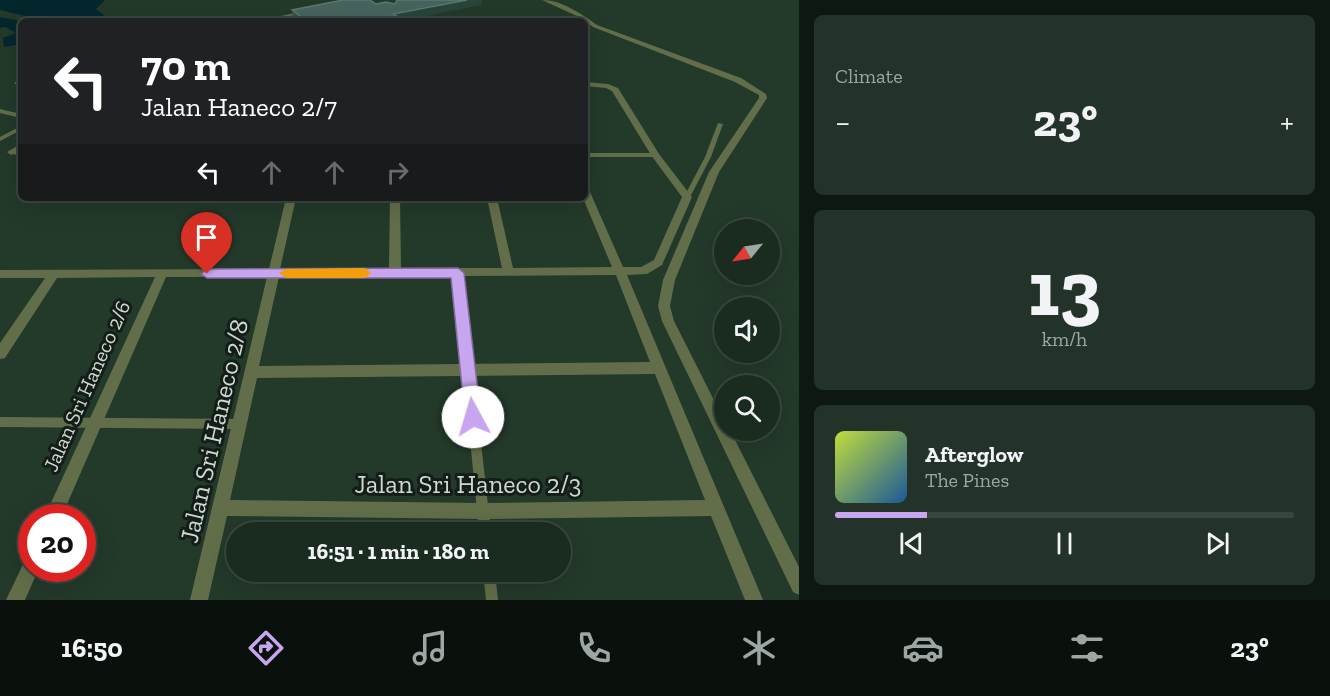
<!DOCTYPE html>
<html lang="en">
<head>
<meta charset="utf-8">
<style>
	:root { --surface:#1a2b20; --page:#233329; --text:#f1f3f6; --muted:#9fa7a5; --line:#38473e; --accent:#c8a6ef }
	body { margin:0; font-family:"Zilla Slab",serif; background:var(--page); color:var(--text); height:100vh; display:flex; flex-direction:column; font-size:22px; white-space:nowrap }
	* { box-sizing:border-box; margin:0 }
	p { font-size:20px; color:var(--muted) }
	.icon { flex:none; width:33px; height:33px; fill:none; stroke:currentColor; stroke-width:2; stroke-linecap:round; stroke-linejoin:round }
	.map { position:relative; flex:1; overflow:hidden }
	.details { display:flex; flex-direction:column; gap:15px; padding:15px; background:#0e1812; width:531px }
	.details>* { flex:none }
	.hud { position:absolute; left:18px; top:18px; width:570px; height:183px; border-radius:9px; box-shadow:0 6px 24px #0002,0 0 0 2px var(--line); background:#202124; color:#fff; overflow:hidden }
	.needle { width:39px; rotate:240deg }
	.fabs { position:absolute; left:714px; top:219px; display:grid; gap:12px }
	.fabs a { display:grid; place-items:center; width:66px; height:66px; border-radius:50%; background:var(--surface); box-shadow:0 6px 24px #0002,0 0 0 2px var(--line); font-size:30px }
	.speed { position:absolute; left:18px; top:504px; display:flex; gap:12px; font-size:30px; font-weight:700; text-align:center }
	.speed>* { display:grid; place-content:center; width:78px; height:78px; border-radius:50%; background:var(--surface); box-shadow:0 6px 24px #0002,0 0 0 2px var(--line); line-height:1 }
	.speed .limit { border:9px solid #d22; background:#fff; color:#111 }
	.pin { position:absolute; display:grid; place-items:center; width:51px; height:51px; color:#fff; margin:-62px -26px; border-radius:50% 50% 50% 0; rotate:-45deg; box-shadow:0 0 6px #0007 }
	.pin .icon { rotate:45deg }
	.me { position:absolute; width:66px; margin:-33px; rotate:354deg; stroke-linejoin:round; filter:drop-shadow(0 0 4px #0008) }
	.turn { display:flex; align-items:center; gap:21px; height:126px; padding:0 24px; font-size:27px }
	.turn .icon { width:78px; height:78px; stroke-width:2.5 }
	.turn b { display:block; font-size:42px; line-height:51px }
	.lanes { display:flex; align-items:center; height:57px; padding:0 24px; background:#0003; justify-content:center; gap:30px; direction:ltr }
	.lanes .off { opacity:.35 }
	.big { font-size:45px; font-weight:700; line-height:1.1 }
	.details .tile { flex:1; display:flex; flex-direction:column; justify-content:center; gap:9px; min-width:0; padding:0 21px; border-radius:9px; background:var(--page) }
	.details .dial { align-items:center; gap:0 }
	.dial b { font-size:78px; line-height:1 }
	.song { display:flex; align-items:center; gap:18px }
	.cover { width:72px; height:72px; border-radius:9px; background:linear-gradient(135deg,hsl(70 70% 55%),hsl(210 70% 35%)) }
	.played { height:6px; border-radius:3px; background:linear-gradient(90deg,var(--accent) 20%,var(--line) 20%) }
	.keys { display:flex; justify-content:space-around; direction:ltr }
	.heat { display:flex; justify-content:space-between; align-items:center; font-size:33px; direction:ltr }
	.trip { position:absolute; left:226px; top:522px; width:345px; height:60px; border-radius:30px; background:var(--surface); box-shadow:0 6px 24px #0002,0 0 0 2px var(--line); font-weight:700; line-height:60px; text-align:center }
	.tab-bar { display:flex; height:96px; justify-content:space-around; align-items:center; background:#0a110d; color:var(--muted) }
	.tab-bar .icon { width:42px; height:42px }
	.tab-bar .current { color:var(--accent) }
	.tab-bar b { font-size:27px; color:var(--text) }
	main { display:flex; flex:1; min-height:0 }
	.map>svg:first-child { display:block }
</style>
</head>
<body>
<main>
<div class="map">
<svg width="799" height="600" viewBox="0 0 799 600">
	<rect width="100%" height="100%" fill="#23392a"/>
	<path fill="#04272e" d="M0 0H105L96 9 103 14 105 21H45L0 10Z
		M0 17 21 21V44L4 47 3 38 16 33 5 27 0 28Z"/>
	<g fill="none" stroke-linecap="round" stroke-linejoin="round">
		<path fill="#626e49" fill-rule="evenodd" d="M304 11 305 13 266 21H258Z
			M15 82 21 83V85L15 84Z
			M0 109 21 114V118L0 113Z
			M718 123 723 124 711 157 690 197 689 198H685L684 197 705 157Z
			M21 126V130L0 141V137Z
			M11 150 21 152V156L9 153V151Z
			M585 153H655L658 155 655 157H585Z
			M458 270 462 273 491 532H479L454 273Z
			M0 417 241 419 245 421 246 424 245 427 241 429 0 427Z
			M483 572H495L498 600H486Z"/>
		<path fill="#626e49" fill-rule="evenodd" d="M542 0C561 0 582 14 597 25L741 78 766 94 767 98 719 172 675 280 670 306 674 321 724 420V430H730L799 567V595L793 592 662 321 658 306 663 280 709 172 759 98V95L735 82 593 27 579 17Z
			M585 82 608 84 618 88 659 154 692 197 662 265 647 274 627 275 763 600H745L711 516 483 519 227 516 208 600H190L267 277H166L61 518H44L155 277 57 278 5 358 0 359V343L45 278H0V270L269 269 286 198H296L280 269 389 268 390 198H400L401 268H502L487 198H497L513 268 612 267 583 198H585V189L590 192 623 267H641L654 260 682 197 651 155 612 91 606 88 585 86ZM616 275 650 362 259 366 279 277ZM655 374 705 500 483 503 230 500 257 378Z
			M21 144V150L11 155 7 152Z
			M32 555V568H39L25 600H6L26 558Z"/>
	</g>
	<path fill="#365550" d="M376 4H395L481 5 293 17 292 10Z"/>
	<path fill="#28443b" d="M467 0H482L481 5 402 21 393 14Z"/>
	<path fill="#47635e" stroke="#5c7670" stroke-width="1.5" d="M343 0H370L376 4 386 2 395 4 397 0H467L393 14 405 21H275L300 16 292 10Z"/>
	<path fill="#c8a6ef" stroke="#826c9b" stroke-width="1.5" d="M458 268 464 273 481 417 479 422 473 424 467 422 465 417 451 278H207L201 274 207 269Z"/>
	<path fill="#f59e0b" d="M365 268 371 273 365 278H286L279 273 286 269Z"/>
	<g text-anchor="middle" stroke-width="6" stroke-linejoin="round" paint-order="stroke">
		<g font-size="21" fill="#cddad1" stroke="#141d17">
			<text transform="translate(87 386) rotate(-66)" y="7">Jalan Sri Haneco 2/6</text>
		</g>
		<g font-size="26" fill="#cddad1" stroke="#141d17">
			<text transform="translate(214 431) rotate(-77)" y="9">Jalan Sri Haneco 2/8</text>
			<text x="468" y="493">Jalan Sri Haneco 2/3</text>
		</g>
	</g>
</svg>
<div class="fabs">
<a><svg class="needle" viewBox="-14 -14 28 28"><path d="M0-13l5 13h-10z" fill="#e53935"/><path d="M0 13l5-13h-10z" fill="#9fa7a5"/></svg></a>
<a><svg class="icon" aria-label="sound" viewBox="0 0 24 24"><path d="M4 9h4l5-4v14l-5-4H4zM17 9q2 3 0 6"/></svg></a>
<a><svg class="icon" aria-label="search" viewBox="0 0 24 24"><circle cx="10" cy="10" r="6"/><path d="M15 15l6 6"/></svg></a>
</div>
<div class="speed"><div class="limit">20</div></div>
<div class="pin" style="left:207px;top:274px;background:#d93025"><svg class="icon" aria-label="arrive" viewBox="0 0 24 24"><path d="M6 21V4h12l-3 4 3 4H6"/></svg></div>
<svg class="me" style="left:473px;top:417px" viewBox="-20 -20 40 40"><circle r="19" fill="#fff"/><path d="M0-13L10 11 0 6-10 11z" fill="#c8a6ef"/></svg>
<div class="trip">16:51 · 1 min · 180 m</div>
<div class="hud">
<div class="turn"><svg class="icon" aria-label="left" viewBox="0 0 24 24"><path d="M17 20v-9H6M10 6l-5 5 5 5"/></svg><div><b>70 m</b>Jalan Haneco 2/7</div></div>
<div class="lanes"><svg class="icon" aria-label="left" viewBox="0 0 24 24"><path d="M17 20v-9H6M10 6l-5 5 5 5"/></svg><svg class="icon off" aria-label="ahead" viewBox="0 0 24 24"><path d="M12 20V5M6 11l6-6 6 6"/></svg><svg class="icon off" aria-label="ahead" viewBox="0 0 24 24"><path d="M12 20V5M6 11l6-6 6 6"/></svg><svg class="icon off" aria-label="right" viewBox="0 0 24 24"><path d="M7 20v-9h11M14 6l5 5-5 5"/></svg></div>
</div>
</div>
<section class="details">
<div class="tile"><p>Climate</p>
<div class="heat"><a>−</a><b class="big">23°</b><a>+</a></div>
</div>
<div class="tile dial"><b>13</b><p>km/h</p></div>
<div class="tile">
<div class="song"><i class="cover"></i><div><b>Afterglow</b><p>The Pines</p></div></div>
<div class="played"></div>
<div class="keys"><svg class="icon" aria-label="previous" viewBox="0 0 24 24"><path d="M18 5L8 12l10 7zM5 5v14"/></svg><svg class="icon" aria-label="pause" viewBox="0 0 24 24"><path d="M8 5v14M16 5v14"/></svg><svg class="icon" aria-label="next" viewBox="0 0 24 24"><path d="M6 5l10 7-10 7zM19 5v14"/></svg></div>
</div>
</section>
</main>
<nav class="tab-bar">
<b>16:50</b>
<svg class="icon current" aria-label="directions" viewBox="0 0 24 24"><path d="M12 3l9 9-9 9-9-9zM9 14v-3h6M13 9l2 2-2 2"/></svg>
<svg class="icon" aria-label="music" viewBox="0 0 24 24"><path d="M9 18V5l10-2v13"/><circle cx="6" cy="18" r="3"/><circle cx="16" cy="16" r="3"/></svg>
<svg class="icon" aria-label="phone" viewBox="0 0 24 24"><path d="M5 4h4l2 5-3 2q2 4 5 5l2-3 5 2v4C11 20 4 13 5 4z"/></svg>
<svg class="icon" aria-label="climate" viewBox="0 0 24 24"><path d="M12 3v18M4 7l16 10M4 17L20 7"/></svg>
<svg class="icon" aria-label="car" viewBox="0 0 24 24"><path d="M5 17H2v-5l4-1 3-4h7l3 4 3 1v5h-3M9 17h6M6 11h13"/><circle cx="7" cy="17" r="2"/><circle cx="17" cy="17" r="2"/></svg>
<svg class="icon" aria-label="filters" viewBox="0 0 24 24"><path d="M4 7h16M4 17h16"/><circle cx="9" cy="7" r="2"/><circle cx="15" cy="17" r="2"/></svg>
<b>23°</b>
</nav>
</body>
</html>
